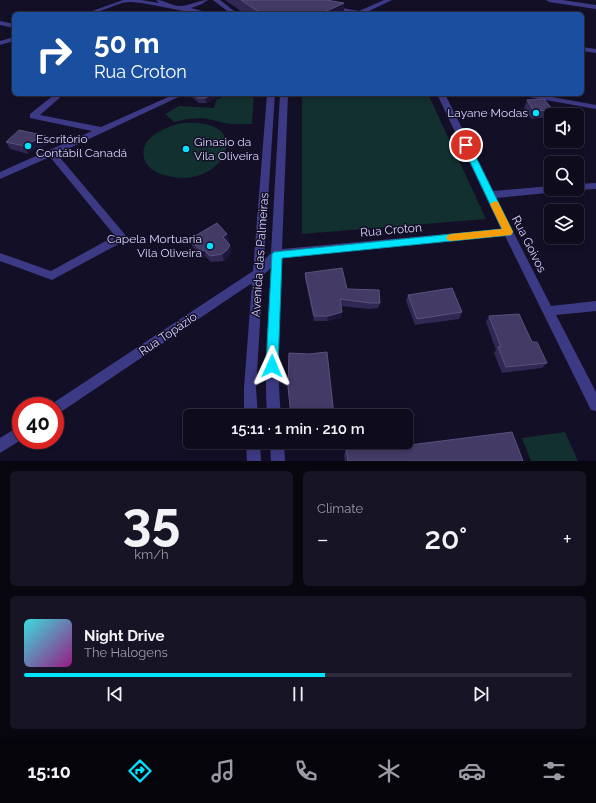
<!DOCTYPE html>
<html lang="en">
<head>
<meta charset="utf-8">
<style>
	:root { --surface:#0e0b1c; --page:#171425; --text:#f1f3f6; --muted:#9b9ba3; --line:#2e2b3b; --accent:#00e5ff }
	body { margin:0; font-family:Raleway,sans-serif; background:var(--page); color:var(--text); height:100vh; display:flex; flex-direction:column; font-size:15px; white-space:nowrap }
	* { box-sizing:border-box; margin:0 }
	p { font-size:13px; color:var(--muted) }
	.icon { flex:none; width:22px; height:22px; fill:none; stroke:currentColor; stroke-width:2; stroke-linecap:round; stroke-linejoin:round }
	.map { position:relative; height:461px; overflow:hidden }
	.sheet { display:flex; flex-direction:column; gap:10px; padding:10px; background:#08060f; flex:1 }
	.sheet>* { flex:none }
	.hud { position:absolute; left:12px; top:12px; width:572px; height:84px; border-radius:6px; box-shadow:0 2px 6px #0003,0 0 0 1px var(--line); background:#1a4fa0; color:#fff; overflow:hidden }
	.controls { position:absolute; left:544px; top:108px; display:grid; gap:8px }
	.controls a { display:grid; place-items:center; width:40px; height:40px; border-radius:6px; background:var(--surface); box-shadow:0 2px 6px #0003,0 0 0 1px var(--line); font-size:20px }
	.speed { position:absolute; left:12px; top:397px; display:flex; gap:8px; font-size:20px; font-weight:700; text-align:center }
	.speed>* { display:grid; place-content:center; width:52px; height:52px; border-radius:50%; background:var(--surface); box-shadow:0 2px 6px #0003,0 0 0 1px var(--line); line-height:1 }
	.speed .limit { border:6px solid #d22; background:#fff; color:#111 }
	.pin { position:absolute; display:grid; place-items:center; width:34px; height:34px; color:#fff; margin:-17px; border:2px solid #fff; border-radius:50%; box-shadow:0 1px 4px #0007 }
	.me { position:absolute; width:44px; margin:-22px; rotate:1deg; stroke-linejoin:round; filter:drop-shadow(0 0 3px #0008) }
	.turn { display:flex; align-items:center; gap:14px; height:84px; padding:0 16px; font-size:18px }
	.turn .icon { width:52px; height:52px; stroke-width:2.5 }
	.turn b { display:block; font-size:28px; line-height:34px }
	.big { font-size:30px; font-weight:600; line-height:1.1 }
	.sheet .widget { flex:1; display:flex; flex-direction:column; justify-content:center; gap:6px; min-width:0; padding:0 14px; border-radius:6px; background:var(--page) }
	.sheet .dial { align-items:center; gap:0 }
	.dial b { font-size:52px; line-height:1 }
	.song { display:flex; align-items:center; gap:12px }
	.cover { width:48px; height:48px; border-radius:6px; background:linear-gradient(135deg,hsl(180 70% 55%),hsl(310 70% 35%)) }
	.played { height:4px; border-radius:2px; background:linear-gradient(90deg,var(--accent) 55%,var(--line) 55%) }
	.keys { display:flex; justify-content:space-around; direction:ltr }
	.heat { display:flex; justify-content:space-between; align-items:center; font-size:22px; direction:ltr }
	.sheet .tiles { flex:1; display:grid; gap:10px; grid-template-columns:1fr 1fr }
	.widget:last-child { grid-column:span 2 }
	.trip { position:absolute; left:183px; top:409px; width:230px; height:40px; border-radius:6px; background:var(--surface); box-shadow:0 2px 6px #0003,0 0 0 1px var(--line); font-weight:600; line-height:40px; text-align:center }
	.menu { display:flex; height:64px; justify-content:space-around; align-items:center; background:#06040b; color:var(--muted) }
	.menu .icon { width:28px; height:28px }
	.menu .on { color:var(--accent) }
	.menu b { font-size:18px; color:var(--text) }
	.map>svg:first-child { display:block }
</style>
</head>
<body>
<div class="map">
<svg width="596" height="461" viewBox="0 0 596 461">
	<rect width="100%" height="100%" fill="#130f26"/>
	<path fill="#12302f" d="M229 94H254L252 124H230L203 118 187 119 174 122 165 114 179 106 214 108 216 100Z
		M302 94H428L486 219 302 234Z
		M183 123C260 117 223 194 164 175 156 173 146 167 144 158 139 137 167 126 183 123Z
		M565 432 578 461H531L522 438Z"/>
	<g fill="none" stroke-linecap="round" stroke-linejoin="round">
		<path fill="#3d3a85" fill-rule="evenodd" d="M123 0H141L159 3 156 0C165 0 171 6 180 6 190 6 198 0 208 0L202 4 191 8 213 14C185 14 159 4 131 2 119 1 100 14 84 14Z
			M213 0H220L238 14H231Z
			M384 0H392L367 12 369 14H355L328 8 331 6 359 11Z
			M546 0H562L596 5V9L549 2Z
			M0 21 14 24V28L0 25Z
			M14 37V41L0 45V41Z
			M582 47 596 49V53L582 51Z
			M55 94H64L40 115 101 127 175 94H185L57 154 127 237 126 240 52 280 0 261V253L51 271 115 236 50 157 0 179V172L92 131 30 118V114Z
			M267 94H275L264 260 271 253 280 94H288L282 249 501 229 437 94H445L493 191 551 186V189H563L558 192 496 198 551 306 596 301V311L556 315 596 392V411L591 410 505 236 282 258C280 310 276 363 281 416H267C264 367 268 317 271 268L263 275 256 388 258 416H244V388L252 283 55 416V406L50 405 253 271Z
			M519 94H536L596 105V109L523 96Z
			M596 183V189L577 190 574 189H577V184Z
			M21 425V440L0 453V438Z
			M246 442H260L261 461H247Z
			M270 442H284L285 461H271Z"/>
	</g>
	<path fill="#312854" d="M225 0H326L344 3V14H245Z
		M188 94H225L206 103H199Z
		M527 100 553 110 549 117 531 119 524 108Z
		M46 136 50 143 30 151 28 154 10 149 6 142Z
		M227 234 229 241 228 242 230 245 231 251 229 256 224 261 211 262 206 257 203 258 192 246 190 239Z
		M305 273 380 303 378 308 368 309 341 306 342 317 327 321H314L305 279Z
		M408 295 462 312 459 319 415 325 406 301Z
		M489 316 532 342 547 363 542 368 502 373 494 353 496 350 486 322Z
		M402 446 523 461H345L344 455 346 448Z"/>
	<path fill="#1d163a" d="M344 3V14H320Z
		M214 94H225L206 103 205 98Z
		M46 136 50 143 30 151 28 154 24 146 26 144Z
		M227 234 229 241 225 244 223 237Z
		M230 245 231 251 229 256 224 261 222 254Z
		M204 250 206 257 203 258 201 251Z
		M342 312V317L327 321 328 316Z"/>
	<path fill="#433a66" stroke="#5a527e" d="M241 0H326L344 3 320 14H262Z
		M193 94H214L205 98H198Z
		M544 99 553 110 534 111 527 100Z
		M19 130 46 136 26 144 24 146 6 142Z
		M217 223 227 234 223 237 230 245 227 250 222 254 210 256 204 250 201 251 190 239Z
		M342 268 347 289 379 290 380 303H370L340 299 342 312 328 316H314L305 273Z
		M452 288 462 312 417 319 408 295Z
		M519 314 532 342H537L547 363 506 367 498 347H501L489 316Z
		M327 352 334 416H291L288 387 289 353 309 354Z
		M512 432 523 461H348L346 448 401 442 402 446Z"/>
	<path fill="#00e5ff" stroke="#0095a6" d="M466 142 470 145 513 232 511 235 282 258 278 366 276 370 272 371 268 370 266 366 272 254 274 252 502 229 462 145Z"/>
	<path fill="#f59e0b" d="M495 201 498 202 513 232 511 235 451 241 448 240 446 238 448 235 451 234 502 229 490 204Z"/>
	<g fill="#00e5ff" stroke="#130f26" stroke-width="1.5">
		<circle cx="536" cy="113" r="4"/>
		<circle cx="28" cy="146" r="4"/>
		<circle cx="186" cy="149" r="4"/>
		<circle cx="210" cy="246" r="4"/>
	</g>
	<g text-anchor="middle" stroke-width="3" stroke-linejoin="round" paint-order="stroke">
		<g font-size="12" fill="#d9d4ff" stroke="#130f26" text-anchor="end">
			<text x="528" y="117">Layane Modas</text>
			<text x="36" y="143" text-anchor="start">Escritório<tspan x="36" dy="14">Contábil Canadá</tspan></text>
			<text x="194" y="146" text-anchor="start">Ginasio da<tspan x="194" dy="14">Vila Oliveira</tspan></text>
			<text x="202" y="243">Capela Mortuaria<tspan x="202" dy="14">Vila Oliveira</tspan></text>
		</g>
		<g font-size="12" fill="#d9d4ff" stroke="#130f26">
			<text transform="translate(391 230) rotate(-5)" y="4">Rua Croton</text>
			<text transform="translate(529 244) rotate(63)" y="4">Rua Goivos</text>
			<text transform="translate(260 255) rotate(-86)" y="4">Avenida das Palmeiras</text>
			<text transform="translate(168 334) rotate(-34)" y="4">Rua Topázio</text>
		</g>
	</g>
</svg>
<div class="controls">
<a><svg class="icon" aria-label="sound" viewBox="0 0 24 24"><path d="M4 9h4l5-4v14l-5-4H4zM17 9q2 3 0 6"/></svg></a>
<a><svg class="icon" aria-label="search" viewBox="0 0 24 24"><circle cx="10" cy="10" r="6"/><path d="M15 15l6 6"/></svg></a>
<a><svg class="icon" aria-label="layers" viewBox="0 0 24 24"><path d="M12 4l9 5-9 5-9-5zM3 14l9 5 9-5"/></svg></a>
</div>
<div class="speed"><div class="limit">40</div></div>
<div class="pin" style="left:466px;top:145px;background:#d93025"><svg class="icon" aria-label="arrive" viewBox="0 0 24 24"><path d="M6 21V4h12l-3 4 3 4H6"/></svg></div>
<svg class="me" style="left:272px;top:366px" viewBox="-20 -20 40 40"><path d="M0-17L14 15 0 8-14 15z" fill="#00e5ff" stroke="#fff" stroke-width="4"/></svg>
<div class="trip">15:11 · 1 min · 210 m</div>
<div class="hud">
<div class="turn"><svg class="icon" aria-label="right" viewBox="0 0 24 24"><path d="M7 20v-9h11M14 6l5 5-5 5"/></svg><div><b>50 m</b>Rua Croton</div></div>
</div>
</div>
<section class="sheet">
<div class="tiles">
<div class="widget dial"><b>35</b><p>km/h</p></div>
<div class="widget"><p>Climate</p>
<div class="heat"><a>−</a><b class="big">20°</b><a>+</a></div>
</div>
<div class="widget">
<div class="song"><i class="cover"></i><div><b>Night Drive</b><p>The Halogens</p></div></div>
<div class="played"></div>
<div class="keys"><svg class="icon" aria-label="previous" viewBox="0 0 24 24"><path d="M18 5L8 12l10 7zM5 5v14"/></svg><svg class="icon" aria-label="pause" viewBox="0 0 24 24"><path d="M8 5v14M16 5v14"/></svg><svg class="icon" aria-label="next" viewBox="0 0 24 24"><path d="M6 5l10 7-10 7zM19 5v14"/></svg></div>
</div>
</div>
</section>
<nav class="menu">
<b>15:10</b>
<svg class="icon on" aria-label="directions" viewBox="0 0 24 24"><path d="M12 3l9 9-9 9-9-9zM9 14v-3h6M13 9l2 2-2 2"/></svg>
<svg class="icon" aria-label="music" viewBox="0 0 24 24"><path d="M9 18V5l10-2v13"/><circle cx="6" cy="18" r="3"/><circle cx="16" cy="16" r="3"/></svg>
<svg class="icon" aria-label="phone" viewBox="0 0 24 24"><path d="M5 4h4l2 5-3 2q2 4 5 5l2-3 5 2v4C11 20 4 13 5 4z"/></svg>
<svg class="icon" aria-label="climate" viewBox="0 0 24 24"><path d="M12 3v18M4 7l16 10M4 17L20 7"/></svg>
<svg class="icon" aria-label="car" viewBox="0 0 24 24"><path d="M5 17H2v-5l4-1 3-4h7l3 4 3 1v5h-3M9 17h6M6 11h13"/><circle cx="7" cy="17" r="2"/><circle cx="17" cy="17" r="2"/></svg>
<svg class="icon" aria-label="filters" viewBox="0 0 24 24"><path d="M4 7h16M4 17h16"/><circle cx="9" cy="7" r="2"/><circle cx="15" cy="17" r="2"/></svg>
</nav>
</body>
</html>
